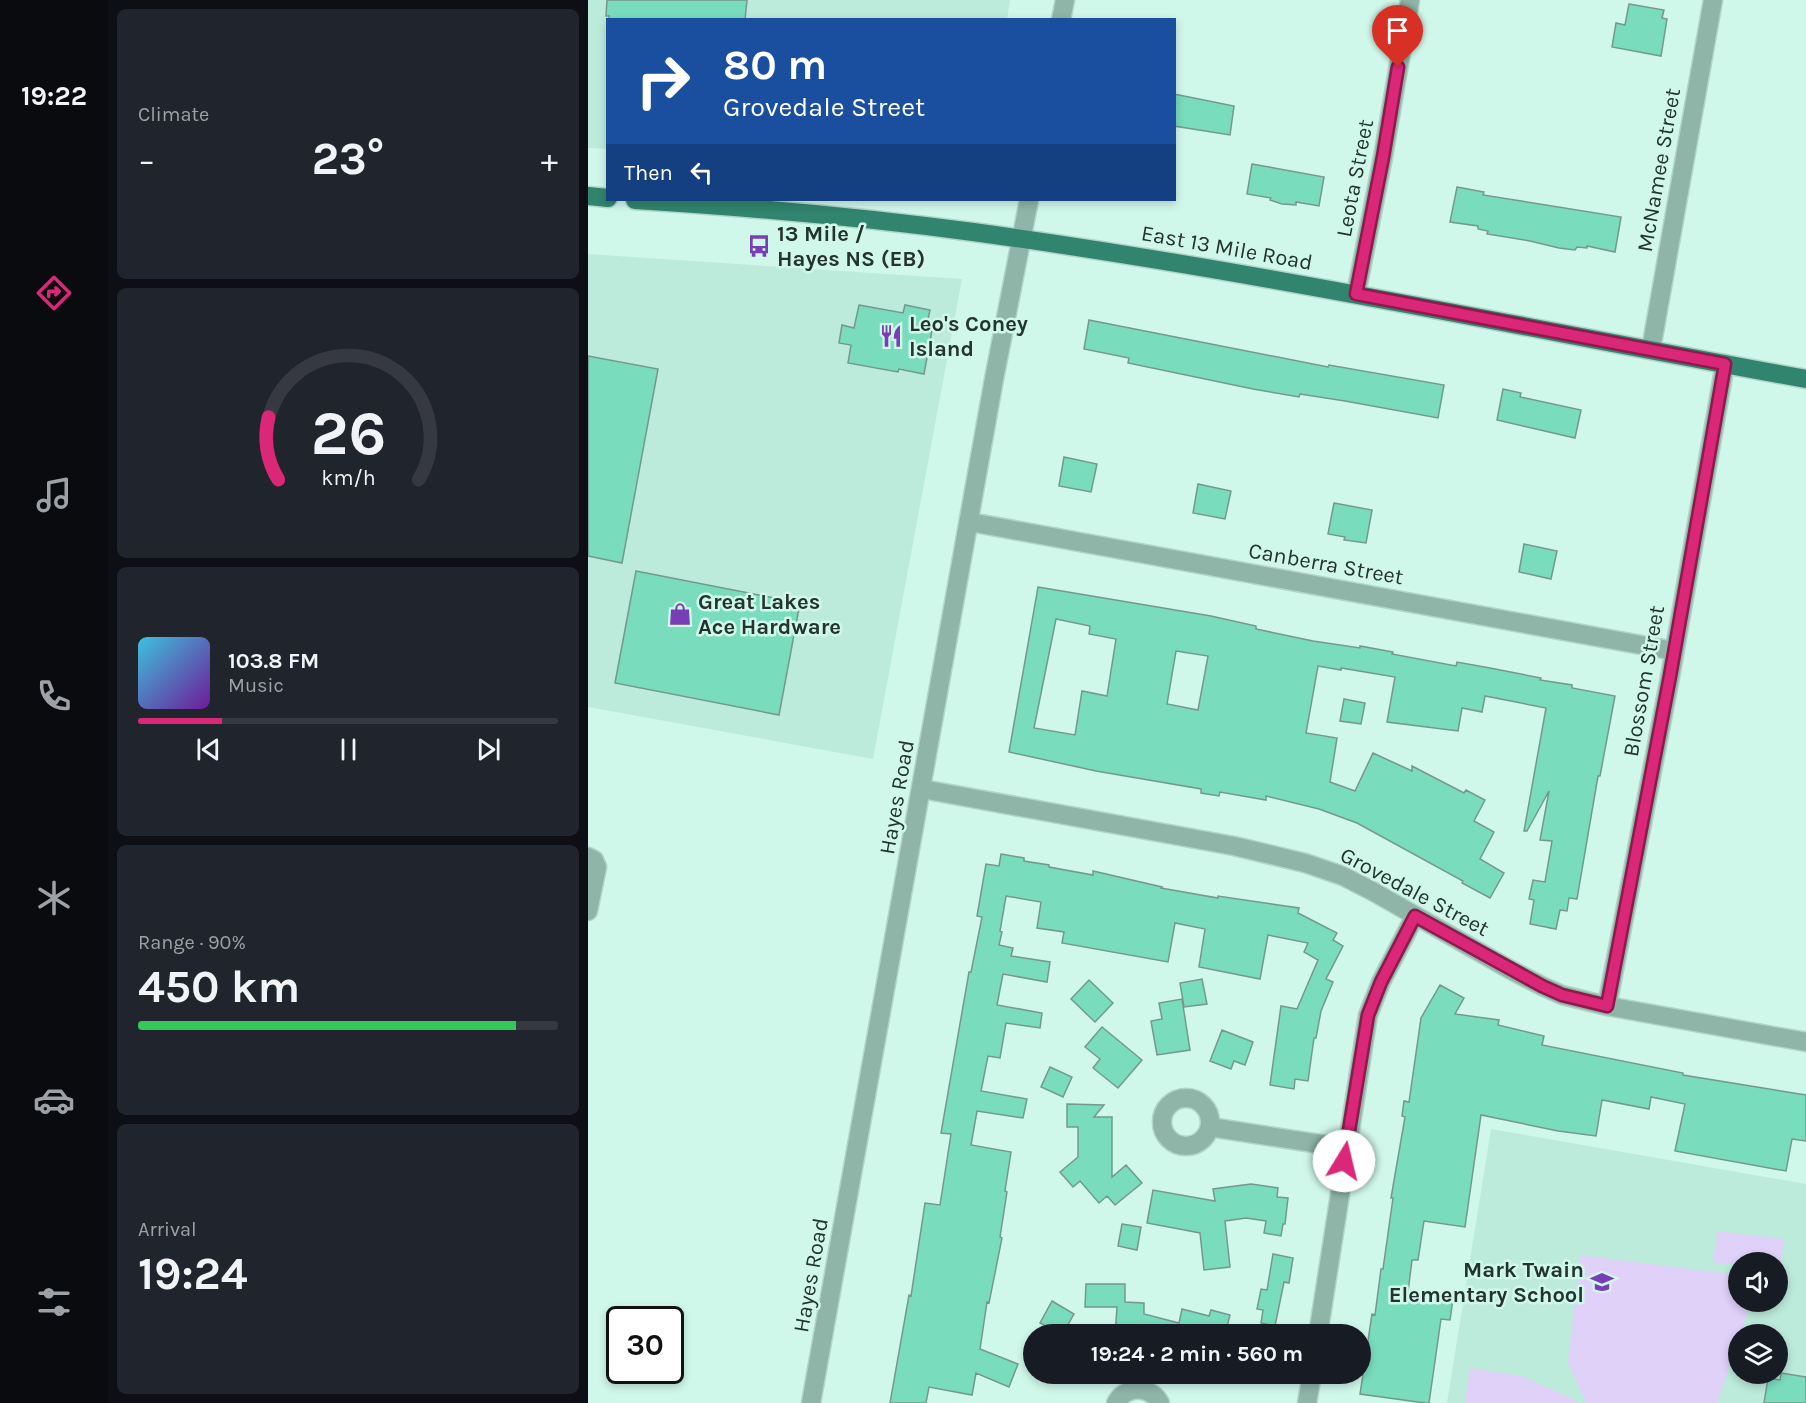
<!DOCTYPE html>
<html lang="en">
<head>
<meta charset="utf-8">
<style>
	:root { --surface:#171b24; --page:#20242c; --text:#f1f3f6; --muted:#9ea1a6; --line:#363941; --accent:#db2777 }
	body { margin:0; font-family:Karla,sans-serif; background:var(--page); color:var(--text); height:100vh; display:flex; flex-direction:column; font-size:22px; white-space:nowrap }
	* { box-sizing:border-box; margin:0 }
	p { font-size:20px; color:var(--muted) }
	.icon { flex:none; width:33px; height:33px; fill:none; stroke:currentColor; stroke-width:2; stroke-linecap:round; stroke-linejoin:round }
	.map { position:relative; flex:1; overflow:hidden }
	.drawer { display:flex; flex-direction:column; gap:9px; padding:9px; background:#0d0f14; width:480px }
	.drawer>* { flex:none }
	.banner { position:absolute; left:18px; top:18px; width:570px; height:183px; border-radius:0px; box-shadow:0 3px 9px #0003; background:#1a4fa0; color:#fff; overflow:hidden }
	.tools { position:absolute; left:1140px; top:1252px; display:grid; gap:12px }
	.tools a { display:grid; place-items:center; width:60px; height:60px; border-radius:50%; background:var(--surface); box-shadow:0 3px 9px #0003; font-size:30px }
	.speed { position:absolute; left:18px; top:1306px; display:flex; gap:12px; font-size:30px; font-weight:700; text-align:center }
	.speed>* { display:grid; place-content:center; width:78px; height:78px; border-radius:50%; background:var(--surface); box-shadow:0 3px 9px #0003; line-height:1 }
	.speed .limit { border:3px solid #111; border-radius:9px; background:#fff; color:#111 }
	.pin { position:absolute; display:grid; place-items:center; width:51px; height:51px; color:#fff; margin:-62px -26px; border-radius:50% 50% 50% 0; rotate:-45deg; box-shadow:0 0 6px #0007 }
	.pin .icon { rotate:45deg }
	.me { position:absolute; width:66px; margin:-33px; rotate:9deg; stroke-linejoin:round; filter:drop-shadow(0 0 4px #0008) }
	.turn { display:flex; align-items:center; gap:21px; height:126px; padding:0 18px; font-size:27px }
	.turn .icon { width:78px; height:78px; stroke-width:2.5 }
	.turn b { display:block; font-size:42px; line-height:51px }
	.then { display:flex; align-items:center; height:57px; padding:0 18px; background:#0003; gap:12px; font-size:22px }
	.big { font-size:45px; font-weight:700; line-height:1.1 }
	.drawer .tile { flex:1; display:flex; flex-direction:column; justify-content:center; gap:9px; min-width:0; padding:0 21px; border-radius:9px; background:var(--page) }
	.drawer .dial { align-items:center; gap:0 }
	.dial svg { height:156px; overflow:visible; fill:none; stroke:var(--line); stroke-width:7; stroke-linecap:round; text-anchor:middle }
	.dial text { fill:var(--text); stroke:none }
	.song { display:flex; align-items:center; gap:18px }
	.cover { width:72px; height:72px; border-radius:9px; background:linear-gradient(135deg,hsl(190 70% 55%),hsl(280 70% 35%)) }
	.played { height:6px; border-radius:3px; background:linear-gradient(90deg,var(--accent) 20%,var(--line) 20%) }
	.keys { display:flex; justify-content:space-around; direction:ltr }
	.heat { display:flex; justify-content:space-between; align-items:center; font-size:33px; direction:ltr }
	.charge { height:9px; border-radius:4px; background:linear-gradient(90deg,#34c759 90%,var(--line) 0) }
	.trip { position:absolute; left:435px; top:1324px; width:348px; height:60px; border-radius:30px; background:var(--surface); box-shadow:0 3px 9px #0003; font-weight:700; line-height:60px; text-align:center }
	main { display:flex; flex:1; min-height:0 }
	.tabs { display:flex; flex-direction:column; width:108px; justify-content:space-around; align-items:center; background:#090b0e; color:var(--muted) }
	.tabs .icon { width:42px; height:42px }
	.tabs .active { color:var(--accent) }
	.tabs b { font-size:27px; color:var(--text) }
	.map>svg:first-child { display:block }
</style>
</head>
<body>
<main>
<nav class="tabs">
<b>19:22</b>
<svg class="icon active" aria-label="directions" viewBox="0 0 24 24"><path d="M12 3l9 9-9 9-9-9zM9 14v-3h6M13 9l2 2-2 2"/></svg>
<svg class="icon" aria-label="music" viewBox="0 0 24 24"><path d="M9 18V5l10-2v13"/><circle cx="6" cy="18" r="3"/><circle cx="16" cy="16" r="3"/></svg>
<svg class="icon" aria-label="phone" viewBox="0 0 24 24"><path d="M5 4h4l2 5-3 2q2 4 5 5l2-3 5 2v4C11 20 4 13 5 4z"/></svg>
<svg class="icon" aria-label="climate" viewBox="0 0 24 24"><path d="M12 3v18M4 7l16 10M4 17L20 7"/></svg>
<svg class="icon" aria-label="car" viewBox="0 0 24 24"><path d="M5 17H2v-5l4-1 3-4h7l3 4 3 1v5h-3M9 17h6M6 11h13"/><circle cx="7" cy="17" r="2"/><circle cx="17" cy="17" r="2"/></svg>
<svg class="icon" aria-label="filters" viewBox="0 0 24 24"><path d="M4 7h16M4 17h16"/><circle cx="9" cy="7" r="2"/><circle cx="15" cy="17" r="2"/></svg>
</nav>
<section class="drawer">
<div class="tile"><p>Climate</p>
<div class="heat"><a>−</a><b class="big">23°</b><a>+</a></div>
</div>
<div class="tile dial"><svg viewBox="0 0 100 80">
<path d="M14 69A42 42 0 1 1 86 69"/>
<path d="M14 69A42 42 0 0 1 9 37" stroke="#db2777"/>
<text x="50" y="56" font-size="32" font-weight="700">26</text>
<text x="50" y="72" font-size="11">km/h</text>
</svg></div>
<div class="tile">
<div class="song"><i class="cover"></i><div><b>103.8 FM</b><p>Music</p></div></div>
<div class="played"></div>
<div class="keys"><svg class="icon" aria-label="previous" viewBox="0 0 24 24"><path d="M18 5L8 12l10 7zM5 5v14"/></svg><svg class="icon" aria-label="pause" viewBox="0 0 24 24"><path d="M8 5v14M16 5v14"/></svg><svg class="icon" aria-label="next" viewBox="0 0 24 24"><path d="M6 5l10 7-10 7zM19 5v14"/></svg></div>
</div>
<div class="tile"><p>Range · 90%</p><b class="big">450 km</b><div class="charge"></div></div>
<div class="tile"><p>Arrival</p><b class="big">19:24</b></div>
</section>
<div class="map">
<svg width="1218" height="1403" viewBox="0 0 1218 1403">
	<rect width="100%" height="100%" fill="#d0f8ea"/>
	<path fill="#bcebdb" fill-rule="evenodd" d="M0 0H422L419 20H20L19 149 0 148Z
		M0 254 374 279 285 759 0 707Z
		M903 1129 1218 1184V1403H859ZM1150 1263H1190V1302H1150ZM1150 1335H1190V1374H1150Z"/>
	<path fill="#dfd1f7" d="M1129 1231 1196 1239 1192 1270H1190V1263H1150V1265L1125 1262Z
		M992 1255 1150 1275V1302H1163L1152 1335H1150V1340L1129 1403H998L980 1362Z
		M882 1368 933 1376 988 1400 990 1403H877Z"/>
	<path fill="#79dcbd" stroke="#74998c" stroke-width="1.5" fill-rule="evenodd" d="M19 0H159L157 20H21V16H18Z
		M1041 4 1076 10 1074 18 1079 19 1073 56 1024 47 1028 23 1037 25Z
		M586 94 646 106 642 135 586 126Z
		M664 164 736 177 731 206 708 202V205L694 204 682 200 683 198 659 194Z
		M869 187 896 192 895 195 1033 217 1027 252 999 246V248L989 247 987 250 971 248 942 241 899 234 900 231 890 229V226L862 222Z
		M271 305 315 313 317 305 342 310 339 324 345 325 336 374 311 369 310 372 260 363 263 345 251 343 254 325 266 328Z
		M501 320 740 367 741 365 856 385 850 418 757 401 712 394 711 397 665 389 540 363 541 358 496 349Z
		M0 356 70 369 34 563 0 556Z
		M915 389 933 393 932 397 993 410 987 438 909 420Z
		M476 457 509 464 503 492 471 486Z
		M610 484 643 491 637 519 605 513Z
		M746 503 784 510 778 543 756 540 757 537 740 534Z
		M936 544 969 551 963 579 931 572Z
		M48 571 212 603 191 715 27 683Z
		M450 587 623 616 668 626V629L725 641 772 648V646L805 652 804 654 868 666 869 662 902 668 953 678 952 680 984 685V688L1027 696 1012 776H1010L989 899 981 898 979 911 972 910 968 929 942 924 946 900 941 899 945 880 957 882 964 841 952 840 961 791 939 831H936L958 708 897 696 894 712 874 708 870 731 799 722 807 677 753 668V670L730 666 718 733 749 738 742 782 767 791 785 753 824 771V766L876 793 878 790 897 800 886 821 906 832 892 859 916 873 902 898 874 883 875 881 769 823 731 809 678 796V800L632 792 631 796 613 793V789L508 771 421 752ZM468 619 502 626 501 634 528 639 519 696 494 691 487 735 446 728ZM588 651 620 656 610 710 579 704Z
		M756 699 777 703 773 724 752 721Z
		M413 854 436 858V861L461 865V867L505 875V871L574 887 573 888 630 898V896L711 908 710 913 749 933 745 940 755 946 738 979 745 982 733 1011 728 1038H726L720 1081 707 1079 706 1089 682 1085 693 1006 709 1009 730 960 716 952 720 943 680 935 672 979 611 967 617 929 587 923 580 962 474 943 476 932 449 928 453 902 418 896 412 931 414 932 411 945 425 948 423 956 462 962 459 982 415 974 409 1005 454 1013 452 1028 418 1023 412 1058 400 1056 393 1091 439 1099 435 1118 389 1111 383 1145 423 1152 417 1191 419 1192 412 1237 414 1238 401 1303 399 1302 392 1349 430 1364 421 1387 388 1373 384 1395 341 1387 338 1403H302L321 1295 323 1296 337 1203 352 1205 363 1134 353 1133 381 972H383L394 917 389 916 398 864 411 866Z
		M614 979 619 1004 596 1007 592 983Z
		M501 980 525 1003 507 1022 483 999Z
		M852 985 876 998 867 1014 911 1020 910 1025 956 1036 954 1045 1095 1073V1075L1218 1095V1141L1204 1139 1198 1171 1087 1151 1097 1104 1063 1097 1061 1109 1014 1100 1008 1136 970 1131 893 1115 877 1227 836 1221 830 1260H824L820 1292 865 1299 862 1320 853 1319 841 1403H837L772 1394 784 1314 787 1315 793 1269H795L805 1198H803L817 1117 814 1116 816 1101 821 1102 833 1018Z
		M594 999 602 1050 569 1055 563 1021 574 1019 571 1003Z
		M514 1027 554 1060 530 1088 505 1068 512 1059 497 1047Z
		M634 1030 665 1042 657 1065 646 1061 643 1069 622 1061Z
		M462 1067 484 1077 475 1097 453 1087Z
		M479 1104 516 1105 506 1117H524V1177L538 1165 554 1183 527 1205 519 1196 511 1203 492 1181 485 1187 472 1172 490 1157V1127H479Z
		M663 1184 690 1188 689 1197 700 1198 697 1224H695L693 1236 676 1233 678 1221 658 1218 637 1221 642 1267 616 1270 612 1233 559 1223 565 1190 627 1201 625 1189Z
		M534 1224 553 1227 549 1250 530 1246Z
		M685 1254 705 1258 701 1283 696 1282 687 1326 673 1323 675 1310 669 1309 673 1289 679 1290Z
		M498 1284H537V1302L556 1303V1314L591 1323 594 1309 621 1316 623 1310 642 1315 637 1335 616 1333V1335H527L529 1307H497Z
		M464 1301 486 1314 474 1335 452 1323Z
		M1193 1373 1218 1377V1403H1176L1180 1378 1192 1380Z"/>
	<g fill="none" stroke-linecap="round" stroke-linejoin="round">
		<g stroke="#b1d5c8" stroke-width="21">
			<path id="minor" d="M473 20 477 0
				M768 294 795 157 822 0
				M1063 349 1125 0
				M382 522 1086 651
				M334 789 646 846 717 863 755 876 786 892 921 969 954 986 974 995 1019 1006 1218 1042
				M0 857 6 860 9 867 0 911
				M1019 1006 1082 677 1137 364
				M574 1122a24 24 0 1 1 48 0a24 24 0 1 1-48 0Z
				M622 1127 758 1148
				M730 1335 780 1015 793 982 827 916
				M223 1403 406 379 441 200
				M528 1403C538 1385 562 1385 572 1403
				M719 1403 724 1374"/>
		</g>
		<g stroke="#b1d5c8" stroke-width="21">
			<path id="major" d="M0 196 20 198
				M47 200C160 207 273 217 385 232 665 270 941 329 1218 379"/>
		</g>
		<use href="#minor" stroke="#8eb5a7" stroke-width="18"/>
		<use href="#major" stroke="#31846d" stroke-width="18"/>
	</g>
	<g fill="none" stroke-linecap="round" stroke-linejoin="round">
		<g stroke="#8e194d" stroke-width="15">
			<path id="route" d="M756 1161 780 1015 793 982 827 916 954 986 974 995 1019 1006 1082 676 1137 364 768 294 795 157 810 67"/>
		</g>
		<use href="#route" stroke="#db2777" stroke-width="10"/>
	</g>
	<defs>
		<g id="bus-bare" transform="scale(1.8)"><path d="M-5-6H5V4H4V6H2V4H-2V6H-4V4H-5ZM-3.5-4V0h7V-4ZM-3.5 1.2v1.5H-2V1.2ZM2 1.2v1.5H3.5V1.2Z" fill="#773eb5" stroke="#d0f8ea" stroke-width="2.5" paint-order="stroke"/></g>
		<g id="restaurant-bare" transform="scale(1.8)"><path d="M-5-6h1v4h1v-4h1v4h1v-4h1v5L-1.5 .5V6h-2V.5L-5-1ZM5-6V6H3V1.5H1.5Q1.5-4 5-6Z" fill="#773eb5" stroke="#d0f8ea" stroke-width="2.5" paint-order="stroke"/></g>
		<g id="shop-bare" transform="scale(1.8)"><path d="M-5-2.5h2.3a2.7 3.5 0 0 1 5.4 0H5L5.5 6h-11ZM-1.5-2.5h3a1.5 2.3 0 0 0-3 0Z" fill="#773eb5" stroke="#d0f8ea" stroke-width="2.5" paint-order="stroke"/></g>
		<g id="school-bare" transform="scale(1.8)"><path d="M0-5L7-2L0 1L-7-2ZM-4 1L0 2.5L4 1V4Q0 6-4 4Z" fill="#773eb5" stroke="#d0f8ea" stroke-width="2.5" paint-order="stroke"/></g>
	</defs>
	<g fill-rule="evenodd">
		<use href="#bus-bare" x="171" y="246"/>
		<use href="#restaurant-bare" x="303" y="336"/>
		<use href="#shop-bare" x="92" y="614"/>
		<use href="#school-bare" x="1014" y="1282"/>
	</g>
	<g text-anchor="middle" stroke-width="5" stroke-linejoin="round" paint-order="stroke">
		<g font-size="22" fill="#23332d" stroke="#d0f8ea">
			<text transform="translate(1070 170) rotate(-80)" y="8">McNamee Street</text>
			<text transform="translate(766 178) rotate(-79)" y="8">Leota Street</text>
			<text transform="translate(639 247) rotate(10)" y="8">East 13 Mile Road</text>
			<text transform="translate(738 563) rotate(10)" y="8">Canberra Street</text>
			<text transform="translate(1055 681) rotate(-80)" y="8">Blossom Street</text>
			<text transform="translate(308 797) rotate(-80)" y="8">Hayes Road</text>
			<text transform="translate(827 891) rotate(28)" y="8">Grovedale Street</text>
			<text transform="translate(222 1275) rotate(-80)" y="8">Hayes Road</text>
		</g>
		<g font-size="22" font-weight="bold" fill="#23332d" stroke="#d0f8ea" text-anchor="start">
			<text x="189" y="241">13 Mile /<tspan x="189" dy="25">Hayes NS (EB)</tspan></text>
			<text x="321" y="331">Leo's Coney<tspan x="321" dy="25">Island</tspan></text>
			<text x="110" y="609">Great Lakes<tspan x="110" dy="25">Ace Hardware</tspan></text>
			<text x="996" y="1277" text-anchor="end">Mark Twain<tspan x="996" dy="25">Elementary School</tspan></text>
		</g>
	</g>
</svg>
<div class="tools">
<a><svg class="icon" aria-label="sound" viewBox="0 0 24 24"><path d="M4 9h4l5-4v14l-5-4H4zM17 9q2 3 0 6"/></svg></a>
<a><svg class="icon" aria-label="layers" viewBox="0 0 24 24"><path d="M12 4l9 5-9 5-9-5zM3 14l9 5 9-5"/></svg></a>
</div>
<div class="speed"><div class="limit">30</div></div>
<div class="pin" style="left:810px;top:67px;background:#d93025"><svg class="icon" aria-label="arrive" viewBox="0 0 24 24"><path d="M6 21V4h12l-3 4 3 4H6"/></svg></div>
<svg class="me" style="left:756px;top:1161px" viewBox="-20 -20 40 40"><circle r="19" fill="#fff"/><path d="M0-13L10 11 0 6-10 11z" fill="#db2777"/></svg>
<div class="trip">19:24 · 2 min · 560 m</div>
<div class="banner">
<div class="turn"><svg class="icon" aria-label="right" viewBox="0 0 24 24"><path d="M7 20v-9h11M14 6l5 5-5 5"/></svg><div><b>80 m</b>Grovedale Street</div></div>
<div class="then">Then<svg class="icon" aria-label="left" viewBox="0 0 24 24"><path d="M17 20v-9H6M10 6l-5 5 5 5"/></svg></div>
</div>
</div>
</main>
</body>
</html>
